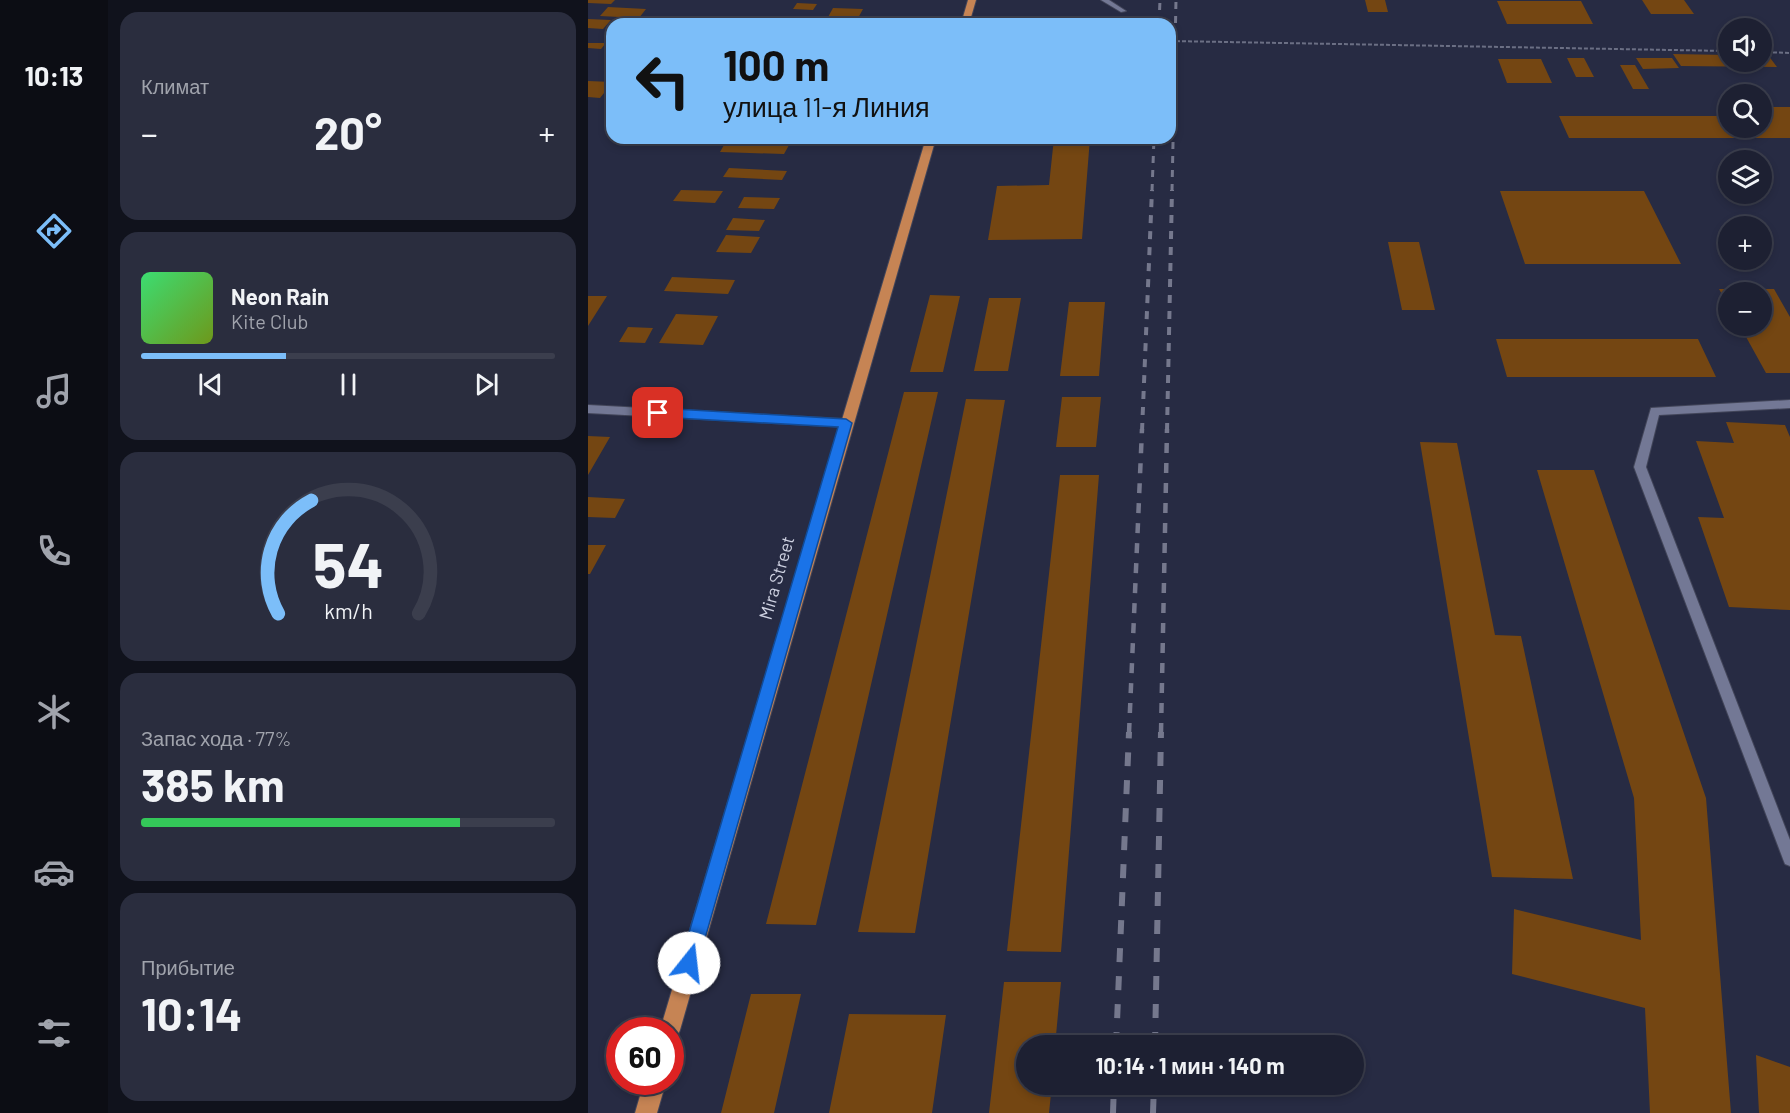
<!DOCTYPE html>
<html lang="ru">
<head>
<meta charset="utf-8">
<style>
	:root { --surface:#1d2032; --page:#2a2d3e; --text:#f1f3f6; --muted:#a0a3ac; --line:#3b3e4d; --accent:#7cbef9 }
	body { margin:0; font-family:Barlow,sans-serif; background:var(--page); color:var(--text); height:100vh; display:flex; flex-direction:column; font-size:22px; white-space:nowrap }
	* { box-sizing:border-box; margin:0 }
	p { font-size:20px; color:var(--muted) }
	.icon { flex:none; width:33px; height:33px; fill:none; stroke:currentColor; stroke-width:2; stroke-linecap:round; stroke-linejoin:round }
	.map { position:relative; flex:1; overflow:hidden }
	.details { display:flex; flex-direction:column; gap:12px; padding:12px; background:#10121c; width:480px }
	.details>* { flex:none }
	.top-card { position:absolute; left:18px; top:18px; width:570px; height:126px; border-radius:18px; box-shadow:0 3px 9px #0003,0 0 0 2px var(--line); background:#7cbef9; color:#111; overflow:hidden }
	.fabs { position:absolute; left:1130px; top:18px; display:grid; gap:12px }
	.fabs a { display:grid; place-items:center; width:54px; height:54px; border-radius:50%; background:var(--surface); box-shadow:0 3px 9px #0003,0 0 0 2px var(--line); font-size:30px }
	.speed { position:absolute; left:18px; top:1017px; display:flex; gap:12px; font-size:30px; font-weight:700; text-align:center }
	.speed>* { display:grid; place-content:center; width:78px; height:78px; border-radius:50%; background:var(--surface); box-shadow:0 3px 9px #0003,0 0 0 2px var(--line); line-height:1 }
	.speed .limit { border:9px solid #d22; background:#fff; color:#111 }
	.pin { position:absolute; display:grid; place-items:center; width:51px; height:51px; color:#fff; margin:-26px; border-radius:12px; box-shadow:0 3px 9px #0006 }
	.me { position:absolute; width:66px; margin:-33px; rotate:16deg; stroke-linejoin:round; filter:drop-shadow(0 0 4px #0008) }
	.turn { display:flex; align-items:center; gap:21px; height:126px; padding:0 18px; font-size:27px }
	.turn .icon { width:78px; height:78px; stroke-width:2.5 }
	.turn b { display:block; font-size:42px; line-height:51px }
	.big { font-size:45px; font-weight:700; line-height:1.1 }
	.details .tile { flex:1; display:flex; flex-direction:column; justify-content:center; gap:9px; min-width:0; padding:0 21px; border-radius:18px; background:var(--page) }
	.details .dial { align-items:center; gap:0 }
	.dial svg { height:156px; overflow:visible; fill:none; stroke:var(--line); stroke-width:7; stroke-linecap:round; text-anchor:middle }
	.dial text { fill:var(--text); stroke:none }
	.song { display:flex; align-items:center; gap:18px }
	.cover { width:72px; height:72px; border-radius:9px; background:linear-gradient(135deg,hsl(140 70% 55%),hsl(80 70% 35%)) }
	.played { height:6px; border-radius:3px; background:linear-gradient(90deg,var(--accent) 35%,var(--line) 35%) }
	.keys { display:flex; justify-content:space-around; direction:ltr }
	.heat { display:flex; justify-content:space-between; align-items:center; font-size:33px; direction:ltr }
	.charge { height:9px; border-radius:4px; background:linear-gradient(90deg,#34c759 77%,var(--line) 0) }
	.trip { position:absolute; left:428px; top:1035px; width:348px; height:60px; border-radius:30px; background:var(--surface); box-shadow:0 3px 9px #0003,0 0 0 2px var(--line); font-weight:700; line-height:60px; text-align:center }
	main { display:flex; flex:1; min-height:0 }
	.tabs { display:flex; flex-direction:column; width:108px; justify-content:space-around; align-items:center; background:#0c0d14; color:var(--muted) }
	.tabs .icon { width:42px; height:42px }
	.tabs .active { color:var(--accent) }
	.tabs b { font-size:27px; color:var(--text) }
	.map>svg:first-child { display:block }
</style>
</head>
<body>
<main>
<nav class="tabs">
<b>10:13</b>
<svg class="icon active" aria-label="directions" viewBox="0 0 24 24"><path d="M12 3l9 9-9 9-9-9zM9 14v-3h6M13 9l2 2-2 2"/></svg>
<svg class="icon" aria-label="music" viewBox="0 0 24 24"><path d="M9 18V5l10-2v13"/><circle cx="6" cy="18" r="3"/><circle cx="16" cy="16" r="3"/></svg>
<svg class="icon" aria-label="phone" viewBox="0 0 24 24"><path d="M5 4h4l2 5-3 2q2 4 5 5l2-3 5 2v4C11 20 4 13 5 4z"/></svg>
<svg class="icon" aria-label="climate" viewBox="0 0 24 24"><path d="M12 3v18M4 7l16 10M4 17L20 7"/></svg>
<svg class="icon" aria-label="car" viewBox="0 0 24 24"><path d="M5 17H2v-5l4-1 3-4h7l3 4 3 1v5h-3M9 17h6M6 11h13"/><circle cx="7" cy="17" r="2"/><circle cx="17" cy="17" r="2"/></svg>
<svg class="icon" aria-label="filters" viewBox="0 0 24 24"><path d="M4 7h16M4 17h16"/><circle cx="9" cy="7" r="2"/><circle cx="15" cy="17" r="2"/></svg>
</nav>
<section class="details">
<div class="tile"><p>Климат</p>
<div class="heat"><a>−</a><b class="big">20°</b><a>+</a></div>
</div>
<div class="tile">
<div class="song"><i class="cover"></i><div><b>Neon Rain</b><p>Kite Club</p></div></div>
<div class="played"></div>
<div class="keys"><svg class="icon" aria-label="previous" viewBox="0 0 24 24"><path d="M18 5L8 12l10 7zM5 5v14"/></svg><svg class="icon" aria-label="pause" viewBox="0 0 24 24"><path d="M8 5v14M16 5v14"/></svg><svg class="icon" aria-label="next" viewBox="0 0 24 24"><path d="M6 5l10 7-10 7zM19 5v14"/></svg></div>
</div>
<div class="tile dial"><svg viewBox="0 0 100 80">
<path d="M14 69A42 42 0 1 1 86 69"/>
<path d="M14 69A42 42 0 0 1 31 11" stroke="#7cbef9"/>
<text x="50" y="56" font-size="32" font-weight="700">54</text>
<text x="50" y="72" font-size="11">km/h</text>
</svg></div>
<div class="tile"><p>Запас хода · 77%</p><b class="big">385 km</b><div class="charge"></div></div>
<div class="tile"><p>Прибытие</p><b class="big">10:14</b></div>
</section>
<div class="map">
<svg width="1202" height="1113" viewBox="0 0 1202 1113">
	<rect width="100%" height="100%" fill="#272b43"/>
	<path fill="#744612" d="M0 0H27L23 4 0 3Z
		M777 0H797L800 12H780Z
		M1054 0H1096L1106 14H1063Z
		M909 1H993L1005 24H919Z
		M209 3 229 4 225 10 205 9Z
		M20 7 58 9 51 18 12 16Z
		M245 8 275 9 269 20 239 19Z
		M0 19 23 20 15 29 0 28Z
		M177 20 205 21 203 24H174Z
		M0 43H18L13 49 0 48Z
		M1085 54 1140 55V62H1173V55H1180L1189 67 1093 66Z
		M979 58H996L1006 77H988Z
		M1048 58H1084L1091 68 1055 69Z
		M910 59H953L964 83H919Z
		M1032 65H1047L1061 89H1045Z
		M0 81 24 82V83L12 98 0 97Z
		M1134 107H1140V128H1173V107H1202V138H981L971 116H1139Z
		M140 138H205L196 154 132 152Z
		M466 138H502L494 239 400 240 409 186 461 185Z
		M141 168 199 171 194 180 135 177Z
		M93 190 135 191 127 203 85 201Z
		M912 191H1056L1093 264H937Z
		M156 197 192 198 186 209 150 208Z
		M145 218 177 220 171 231 138 230Z
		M138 235 172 237 163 253 128 252Z
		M800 242H831L847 310H814Z
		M84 277 147 280 140 294 76 291Z
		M1131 289H1186L1202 317V373H1178L1152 326H1173V292H1140V305Z
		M342 295 372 296 355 372H322Z
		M0 296H19L0 326Z
		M401 298H433L420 371H386Z
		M481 302H517L511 376H472Z
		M88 314 130 316 115 345 71 343Z
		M40 327 65 328 57 343 31 342Z
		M908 339H1110L1128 377H919Z
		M316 392H350L228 925 178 924Z
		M474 397H513L508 447H468Z
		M378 399 417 400 327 933 270 932Z
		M1138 422 1197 425 1202 437V610L1141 607 1110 517 1136 518 1108 441 1146 443Z
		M0 436 22 437 0 475Z
		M832 442 869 443 907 635 933 636 985 879 904 877Z
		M949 470H1006L1118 798 1143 1113H1062L1057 1008 924 974 926 909 1053 940 1046 798Z
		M472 475H511L473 952 419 951Z
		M0 497 37 499 27 518 0 517Z
		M0 545H18L2 574H0Z
		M416 982H473L467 1046H438V1084H464L461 1113H401Z
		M163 994H213L186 1113H133Z
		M261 1014 358 1015 344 1113H241Z
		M1168 1055 1202 1067V1113H1171Z"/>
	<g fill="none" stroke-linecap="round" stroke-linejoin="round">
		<g stroke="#424559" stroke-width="2">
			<path id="lane" d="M513 0H521L538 11 533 12Z
				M1202 400V408L1071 415 1058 467 1202 840V866L1197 864 1195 859 1046 467 1063 408Z"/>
		</g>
		<g stroke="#424559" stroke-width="2">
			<path id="street" d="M0 405 258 419 263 423 258 427 0 413Z"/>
		</g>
		<g stroke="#424559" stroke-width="2">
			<path id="primary" d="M380 0H388L381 24H373Z
				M338 138H348L92 1030 89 1037 82 1040V1030H72Z
				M56 1082H78L69 1113H47Z"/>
		</g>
		<path stroke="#6b6f84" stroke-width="2" stroke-dasharray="4 2" stroke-linecap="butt" d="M582 41 1140 51
			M1173 52 1202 53"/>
		<use href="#lane" fill="#737895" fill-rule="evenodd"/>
		<use href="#street" fill="#737895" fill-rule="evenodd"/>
		<use href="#primary" fill="#c68454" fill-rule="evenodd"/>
		<path stroke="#75788d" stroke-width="3" stroke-dasharray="7 7" stroke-linecap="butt" d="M571 24 572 0
			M564 191 566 138
			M584 191 588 0"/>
		<path stroke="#75788d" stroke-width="4" stroke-dasharray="8 8" stroke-linecap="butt" d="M554 431 564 190
			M579 431 584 190"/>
		<path stroke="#75788d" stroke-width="4.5" stroke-dasharray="10 10" stroke-linecap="butt" d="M541 733 554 429
			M573 733 579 429"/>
		<path stroke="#75788d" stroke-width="6" stroke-dasharray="14 14" stroke-linecap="butt" d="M528 1046 541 732
			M567 1046 573 732
			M525 1113 526 1084
			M565 1113 566 1084"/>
	</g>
	<path fill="#1a73e8" stroke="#114b97" stroke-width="1.5" d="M70 408 258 419 264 423 110 963 107 969 101 972 95 969 92 963 250 427 70 417 64 413Z"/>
	<g text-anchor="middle" stroke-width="4.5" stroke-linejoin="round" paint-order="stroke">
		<g font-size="18" fill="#cfd2e2" stroke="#272b43">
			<text transform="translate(189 578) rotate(-74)" y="6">Mira Street</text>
		</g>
	</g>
</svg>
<div class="fabs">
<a><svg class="icon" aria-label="sound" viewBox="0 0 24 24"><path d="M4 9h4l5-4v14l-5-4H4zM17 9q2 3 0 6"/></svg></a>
<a><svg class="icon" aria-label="search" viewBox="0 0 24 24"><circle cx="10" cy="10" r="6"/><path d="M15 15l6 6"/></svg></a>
<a><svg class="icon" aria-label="layers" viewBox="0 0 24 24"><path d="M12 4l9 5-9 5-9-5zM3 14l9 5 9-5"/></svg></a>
<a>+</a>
<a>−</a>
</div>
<div class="speed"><div class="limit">60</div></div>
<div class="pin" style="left:70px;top:413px;background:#d93025"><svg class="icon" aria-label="arrive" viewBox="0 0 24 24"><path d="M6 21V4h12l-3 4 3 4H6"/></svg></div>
<svg class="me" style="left:101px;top:963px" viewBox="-20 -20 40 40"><circle r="19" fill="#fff"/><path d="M0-13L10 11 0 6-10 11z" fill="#1a73e8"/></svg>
<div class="trip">10:14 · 1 мин · 140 m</div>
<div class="top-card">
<div class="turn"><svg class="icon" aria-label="left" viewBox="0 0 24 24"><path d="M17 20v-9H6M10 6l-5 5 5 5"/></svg><div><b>100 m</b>улица 11-я Линия</div></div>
</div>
</div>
</main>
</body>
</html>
